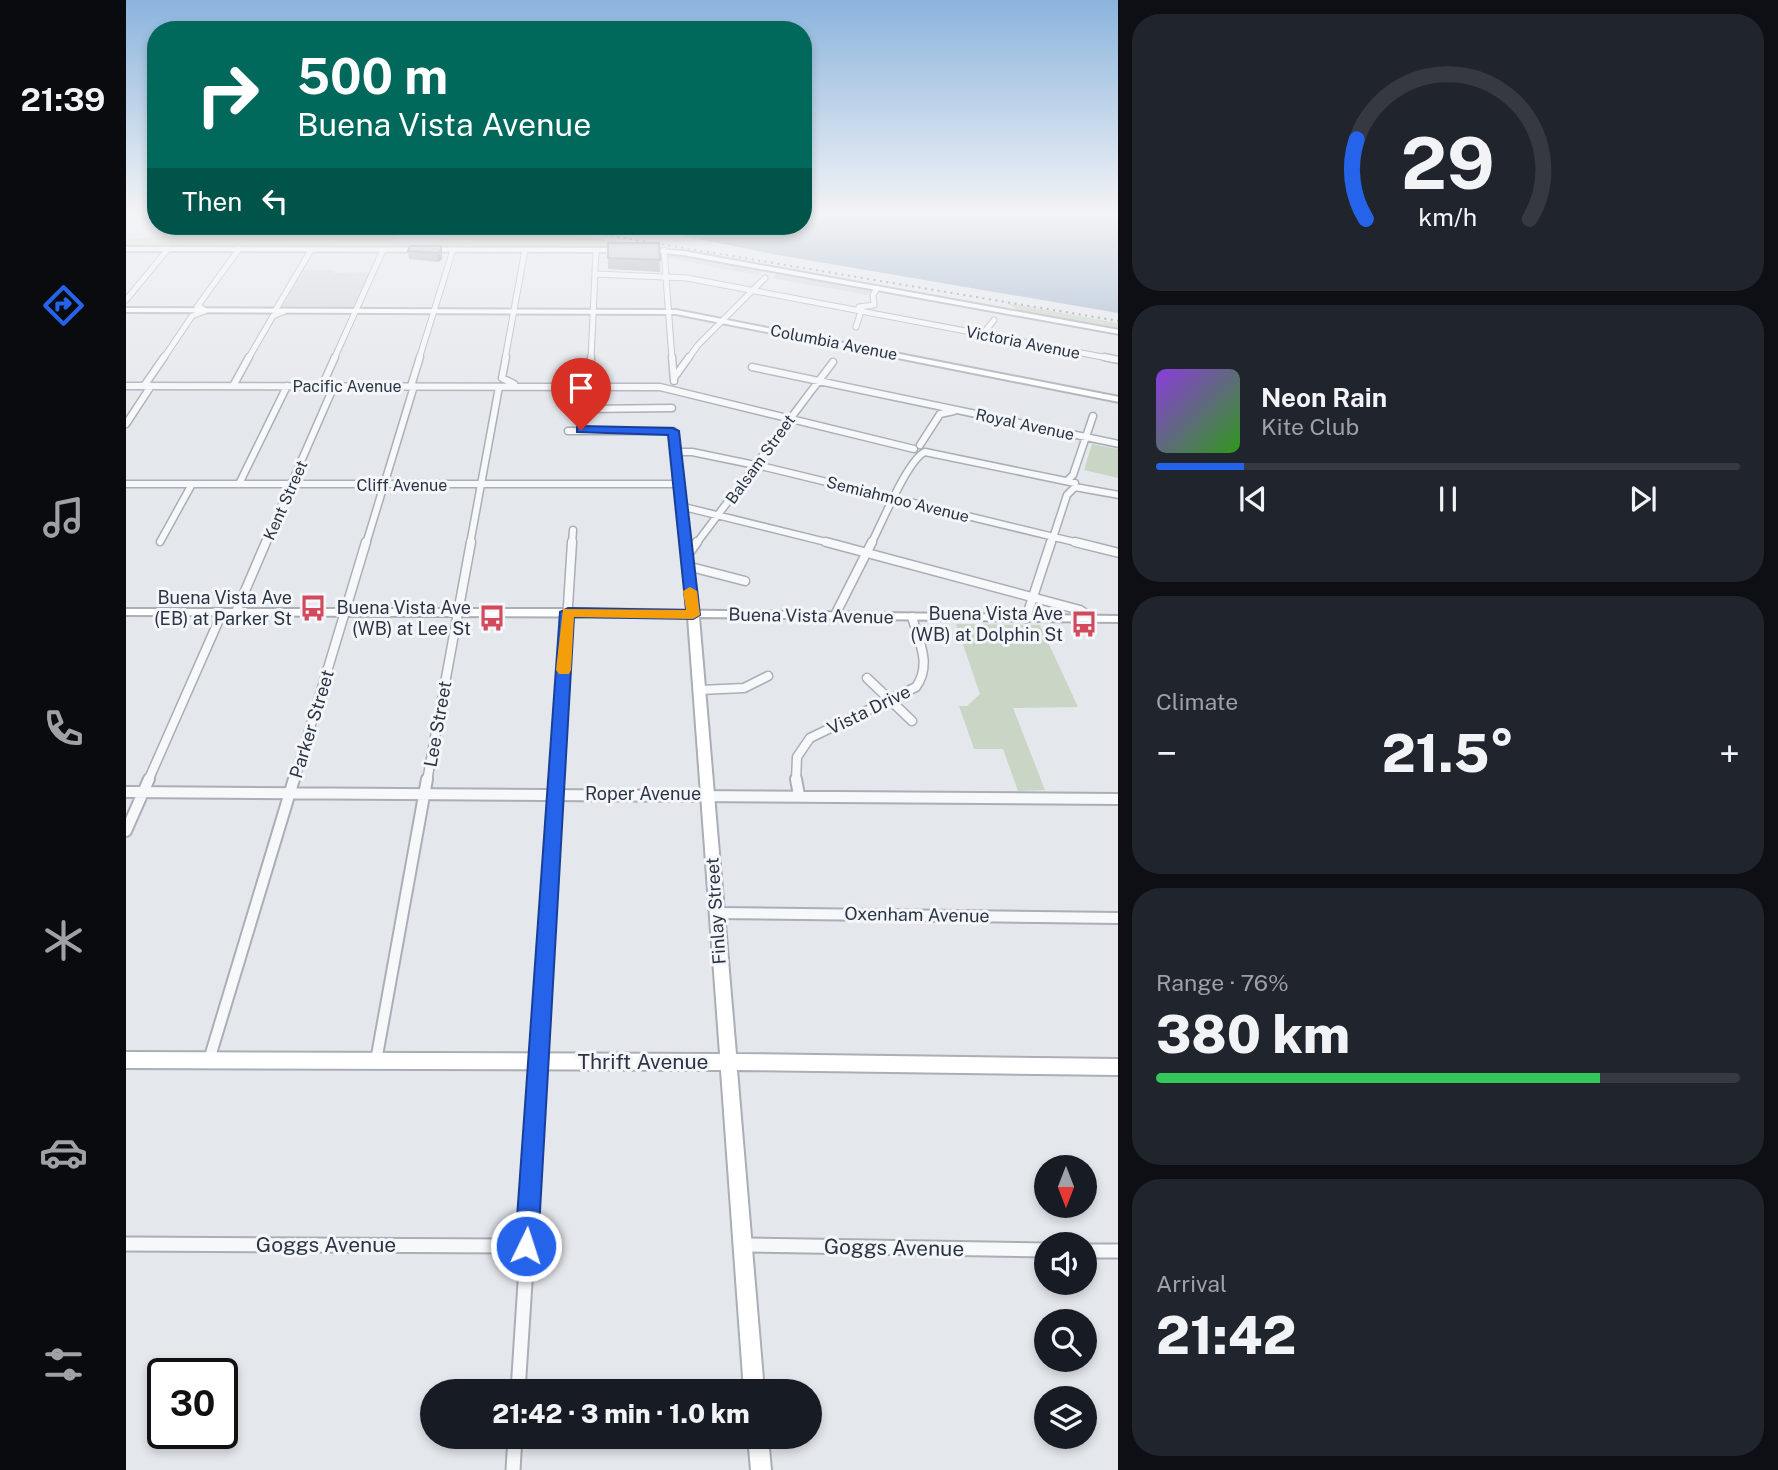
<!DOCTYPE html>
<html lang="en">
<head>
<meta charset="utf-8">
<style>
	:root { --surface:#171b24; --page:#20242c; --text:#f1f3f6; --muted:#9ea1a6; --line:#363941; --accent:#2563eb }
	body { margin:0; font-family:"Public Sans",sans-serif; background:var(--page); color:var(--text); height:100vh; display:flex; flex-direction:column; font-size:26px; white-space:nowrap }
	* { box-sizing:border-box; margin:0 }
	p { font-size:23px; color:var(--muted) }
	.icon { flex:none; width:38px; height:38px; fill:none; stroke:currentColor; stroke-width:2; stroke-linecap:round; stroke-linejoin:round }
	.map { position:relative; flex:1; overflow:hidden }
	.details { display:flex; flex-direction:column; gap:14px; padding:14px; background:#0d0f14; width:660px }
	.details>* { flex:none }
	.guide { position:absolute; left:21px; top:21px; width:665px; height:214px; border-radius:28px; box-shadow:0 4px 10px #0003; background:#00695c; color:#fff; overflow:hidden }
	.needle { width:46px; rotate:180deg }
	.buttons { position:absolute; left:908px; top:1155px; display:grid; gap:14px }
	.buttons a { display:grid; place-items:center; width:63px; height:63px; border-radius:50%; background:var(--surface); box-shadow:0 4px 10px #0003; font-size:35px }
	.speed { position:absolute; left:21px; top:1358px; display:flex; gap:14px; font-size:35px; font-weight:700; text-align:center }
	.speed>* { display:grid; place-content:center; width:91px; height:91px; border-radius:50%; background:var(--surface); box-shadow:0 4px 10px #0003; line-height:1 }
	.speed .limit { border:4px solid #111; border-radius:10px; background:#fff; color:#111 }
	.pin { position:absolute; display:grid; place-items:center; width:60px; height:60px; color:#fff; margin:-72px -30px; border-radius:50% 50% 50% 0; rotate:-45deg; box-shadow:0 0 7px #0007 }
	.pin .icon { rotate:45deg }
	.me { position:absolute; width:77px; margin:-38px; rotate:4deg; stroke-linejoin:round; filter:drop-shadow(0 0 5px #0008) }
	.turn { display:flex; align-items:center; gap:24px; height:147px; padding:0 35px; font-size:32px }
	.turn .icon { width:91px; height:91px; stroke-width:2.5 }
	.turn b { display:block; font-size:49px; line-height:60px }
	.then { display:flex; align-items:center; height:66px; padding:0 35px; background:#0003; gap:14px; font-size:26px }
	.big { font-size:52px; font-weight:800; line-height:1.1 }
	.details .widget { flex:1; display:flex; flex-direction:column; justify-content:center; gap:10px; min-width:0; padding:0 24px; border-radius:28px; background:var(--page) }
	.details .dial { align-items:center; gap:0 }
	.dial svg { height:182px; overflow:visible; fill:none; stroke:var(--line); stroke-width:7; stroke-linecap:round; text-anchor:middle }
	.dial text { fill:var(--text); stroke:none }
	.song { display:flex; align-items:center; gap:21px }
	.cover { width:84px; height:84px; border-radius:10px; background:linear-gradient(135deg,hsl(270 70% 55%),hsl(110 70% 35%)) }
	.played { height:7px; border-radius:4px; background:linear-gradient(90deg,var(--accent) 15%,var(--line) 15%) }
	.keys { display:flex; justify-content:space-around; direction:ltr }
	.heat { display:flex; justify-content:space-between; align-items:center; font-size:38px; direction:ltr }
	.charge { height:10px; border-radius:5px; background:linear-gradient(90deg,#34c759 76%,var(--line) 0) }
	.trip { position:absolute; left:294px; top:1379px; width:402px; height:70px; border-radius:35px; background:var(--surface); box-shadow:0 4px 10px #0003; font-weight:800; line-height:70px; text-align:center }
	main { display:flex; flex:1; min-height:0 }
	.tabs { display:flex; flex-direction:column; width:126px; justify-content:space-around; align-items:center; background:#090b0e; color:var(--muted) }
	.tabs .icon { width:49px; height:49px }
	.tabs .active { color:var(--accent) }
	.tabs b { font-size:32px; color:var(--text) }
	.map>svg:first-child { display:block }
</style>
</head>
<body>
<main>
<nav class="tabs">
<b>21:39</b>
<svg class="icon active" aria-label="directions" viewBox="0 0 24 24"><path d="M12 3l9 9-9 9-9-9zM9 14v-3h6M13 9l2 2-2 2"/></svg>
<svg class="icon" aria-label="music" viewBox="0 0 24 24"><path d="M9 18V5l10-2v13"/><circle cx="6" cy="18" r="3"/><circle cx="16" cy="16" r="3"/></svg>
<svg class="icon" aria-label="phone" viewBox="0 0 24 24"><path d="M5 4h4l2 5-3 2q2 4 5 5l2-3 5 2v4C11 20 4 13 5 4z"/></svg>
<svg class="icon" aria-label="climate" viewBox="0 0 24 24"><path d="M12 3v18M4 7l16 10M4 17L20 7"/></svg>
<svg class="icon" aria-label="car" viewBox="0 0 24 24"><path d="M5 17H2v-5l4-1 3-4h7l3 4 3 1v5h-3M9 17h6M6 11h13"/><circle cx="7" cy="17" r="2"/><circle cx="17" cy="17" r="2"/></svg>
<svg class="icon" aria-label="filters" viewBox="0 0 24 24"><path d="M4 7h16M4 17h16"/><circle cx="9" cy="7" r="2"/><circle cx="15" cy="17" r="2"/></svg>
</nav>
<div class="map">
<svg width="993" height="1470" viewBox="0 0 993 1470">
	<rect width="100%" height="100%" fill="#e4e7ec"/>
	<path fill="#d2d6de" d="M272 233H324V235L299 247H267Z
		M541 253 637 270 632 275 540 258Z
		M177 270H209L208 273 244 272 228 306 224 309H155L160 296Z
		M652 272 746 289 741 295 646 278Z"/>
	<path fill="#c9d6c5" d="M96 226H397L536 249 299 247 323 233H272L267 247H0V240Z
		M881 303 992 323V329L893 311Z
		M966 444 992 449V478L958 470Z
		M830 624 914 625 952 707 887 708 919 790 892 791 877 749H848L833 706H841L854 694Z"/>
	<path fill="#9fb4cc" d="M677 213H992V313L652 255 562 237 529 226H677Z"/>
	<g fill="none" stroke-linecap="round" stroke-linejoin="round">
		<g stroke="#a9aeb7" stroke-width="7">
			<path id="street-far4" d="M538 250 546 359
				M470 274 561 278 987 359
				M0 300 42 249
				M71 307 113 249
				M733 307 748 305 747 295 751 288
				M149 311 185 250
				M730 327 735 311
				M857 334 868 320
				M37 359 66 316 79 311 73 306
				M122 359 147 316 159 311
				M208 359 257 250
				M293 359 327 250
				M379 359 399 250
				M465 359 470 250
				M562 359 572 345 639 278"/>
		</g>
		<g stroke="#a9aeb7" stroke-width="9">
			<path id="street-far3" d="M380 357 376 378 388 384
				M546 357 548 381
				M978 357 993 360
				M626 367 993 444
				M548 378 563 357
				M0 386 534 387 788 449
				M18 386 38 357
				M107 386 123 357
				M196 386 209 357
				M285 386 294 357
				M441 387 442 397H455
				M455 397 464 382 465 357
				M455 397 460 409 546 408
				M0 424 25 386
				M442 431H547L559 544
				M794 445 814 414 828 411
				M550 452H566L639 467 957 544
				M799 452 949 483
				M941 481 947 475 967 416
				M0 484H552
				M113 484 161 386
				M949 487 993 495
				M554 506 708 544
				M34 542 66 484
				M139 544 208 386
				M240 544 288 386
				M344 544 373 387
				M446 544 447 530
				M570 544 707 362
				M745 544C756 523 780 464 797 453
				M925 544 941 495 948 488"/>
		</g>
		<g stroke="#a9aeb7" stroke-width="11">
			<path id="street-far2" d="M559 542 567 615
				M700 542 954 610 967 619
				M949 542 993 553
				M561 556 571 542
				M561 566 619 581
				M110 612 140 542
				M708 617 746 542
				M900 618 925 542
				M741 678 786 721
				M574 690 618 688 642 676
				M22 781 96 613
				M168 781 240 542
				M301 781 345 542
				M431 781 446 542
				M670 781 671 757 684 738 790 687C806 665 793 641 786 617"/>
		</g>
		<g stroke="#a9aeb7" stroke-width="14">
			<path id="street-far1" d="M670 779 673 795
				M0 792 993 799
				M0 831 23 779
				M590 913 993 918
				M83 1060 168 779
				M250 1061 301 779
				M412 1084 431 779"/>
		</g>
		<g stroke="#a9aeb7" stroke-width="17">
			<path id="street" d="M0 1244 400 1246
				M616 1245 920 1250
				M959 1251H993
				M392 1391 412 1082
				M387 1470 389 1437"/>
		</g>
		<g stroke="#a9aeb7" stroke-width="4">
			<path id="secondary" d="M0 247 497 248 500 250 497 252 0 251Z
				M518 248 557 251 993 330V334L557 255 516 251 515 250Z
				M0 308 550 310 993 397V402L550 314 0 312Z
				M0 609H441L993 616V622L573 617 610 1054 993 1059V1075L611 1070 638 1391H618L595 1070 0 1068V1052L594 1054 562 617 0 615Z
				M622 1437H642L645 1470H625Z"/>
		</g>
		<use href="#street-far4" stroke="#f7f8fa" stroke-width="5"/>
		<use href="#street-far3" stroke="#f7f8fa" stroke-width="6"/>
		<use href="#street-far2" stroke="#f7f8fa" stroke-width="8"/>
		<use href="#street-far1" stroke="#f7f8fa" stroke-width="10"/>
		<use href="#street" stroke="#f7f8fa" stroke-width="13"/>
		<use href="#secondary" fill="#fff" fill-rule="evenodd"/>
		<path stroke="#7d8696" stroke-width="2" stroke-dasharray="2 4.5" stroke-linecap="butt" d="M427 226 993 321"/>
	</g>
	<path fill="#a1a5ae" d="M482 243 534 260V272L482 269Z
		M315 246 316 259 312 262 283 259 282 251Z"/>
	<path fill="#83868d" d="M315 246 316 259 312 262 311 253Z"/>
	<path fill="#bbc0ca" stroke="#83868d" stroke-width="2" d="M482 243H533L534 260 482 258Z
		M284 246H315V251L311 253 282 251Z"/>
	<linearGradient id="sky" x2="0" y2="1"><stop stop-color="#8bb4dd"/><stop offset="0.51" stop-color="#f3f4f6"/><stop offset="1" stop-color="#f3f4f6" stop-opacity="0"/></linearGradient>
	<rect width="993" height="419" fill="url(#sky)"/>
	<path fill="#2563eb" stroke="#184099" stroke-width="2" d="M455 426 547 428 553 431 574 615 567 619 448 617 412 1246 409 1254 400 1258 392 1254 389 1246 434 612 442 608 560 610 542 435 451 432V427Z"/>
	<path fill="#f59e0b" d="M564 587 571 591 574 615 567 619 448 617 445 670 443 674H433L430 670 437 609 560 610 557 591Z"/>
	<defs>
		<g id="bus-bare" transform="scale(2.1)"><path d="M-5-6H5V4H4V6H2V4H-2V6H-4V4H-5ZM-3.5-4V0h7V-4ZM-3.5 1.2v1.5H-2V1.2ZM2 1.2v1.5H3.5V1.2Z" fill="#d1495b" stroke="#f4f6f9" stroke-width="2.5" paint-order="stroke"/></g>
	</defs>
	<g fill-rule="evenodd">
		<use href="#bus-bare" x="187" y="608"/>
		<use href="#bus-bare" x="366" y="618"/>
		<use href="#bus-bare" x="958" y="624"/>
	</g>
	<g text-anchor="middle" stroke-width="6" stroke-linejoin="round" paint-order="stroke">
		<g font-size="16" fill="#2b3445" stroke="#f4f6f9">
			<text transform="translate(708 342) rotate(11)" y="6">Columbia Avenue</text>
			<text transform="translate(897 342) rotate(11)" y="6">Victoria Avenue</text>
			<text x="221" y="392">Pacific Avenue</text>
			<text transform="translate(899 424) rotate(12)" y="6">Royal Avenue</text>
			<text transform="translate(634 459) rotate(-54)" y="6">Balsam Street</text>
			<text x="276" y="491">Cliff Avenue</text>
			<text transform="translate(772 499) rotate(14)" y="6">Semiahmoo Avenue</text>
			<text transform="translate(159 500) rotate(-66)" y="6">Kent Street</text>
		</g>
		<g font-size="18" fill="#2b3445" stroke="#f4f6f9" text-anchor="end">
			<text x="166" y="604">Buena Vista Ave<tspan x="166" dy="21">(EB) at Parker St</tspan></text>
			<text x="345" y="614">Buena Vista Ave<tspan x="345" dy="21">(WB) at Lee St</tspan></text>
			<text x="937" y="620">Buena Vista Ave<tspan x="937" dy="21">(WB) at Dolphin St</tspan></text>
		</g>
		<g font-size="18" fill="#2b3445" stroke="#f4f6f9">
			<text transform="translate(685 616) rotate(1)" y="6">Buena Vista Avenue</text>
			<text transform="translate(743 710) rotate(-26)" y="6">Vista Drive</text>
			<text transform="translate(186 724) rotate(-73)" y="6">Parker Street</text>
			<text transform="translate(312 724) rotate(-80)" y="6">Lee Street</text>
			<text x="517" y="800">Roper Avenue</text>
			<text transform="translate(590 911) rotate(-94)" y="6">Finlay Street</text>
			<text transform="translate(791 915) rotate(1)" y="6">Oxenham Avenue</text>
		</g>
		<g font-size="21" fill="#2b3445" stroke="#f4f6f9">
			<text x="517" y="1069">Thrift Avenue</text>
			<text x="200" y="1252">Goggs Avenue</text>
			<text transform="translate(768 1248) rotate(1)" y="7">Goggs Avenue</text>
		</g>
	</g>
</svg>
<div class="buttons">
<a><svg class="needle" viewBox="-14 -14 28 28"><path d="M0-13l5 13h-10z" fill="#e53935"/><path d="M0 13l5-13h-10z" fill="#9ea1a6"/></svg></a>
<a><svg class="icon" aria-label="sound" viewBox="0 0 24 24"><path d="M4 9h4l5-4v14l-5-4H4zM17 9q2 3 0 6"/></svg></a>
<a><svg class="icon" aria-label="search" viewBox="0 0 24 24"><circle cx="10" cy="10" r="6"/><path d="M15 15l6 6"/></svg></a>
<a><svg class="icon" aria-label="layers" viewBox="0 0 24 24"><path d="M12 4l9 5-9 5-9-5zM3 14l9 5 9-5"/></svg></a>
</div>
<div class="speed"><div class="limit">30</div></div>
<div class="pin" style="left:455px;top:430px;background:#d93025"><svg class="icon" aria-label="arrive" viewBox="0 0 24 24"><path d="M6 21V4h12l-3 4 3 4H6"/></svg></div>
<svg class="me" style="left:400px;top:1246px" viewBox="-20 -20 40 40"><circle r="17" fill="#2563eb" stroke="#fff" stroke-width="3"/><path d="M0-11L8 9 0 5-8 9z" fill="#fff"/></svg>
<div class="trip">21:42 · 3 min · 1.0 km</div>
<div class="guide">
<div class="turn"><svg class="icon" aria-label="right" viewBox="0 0 24 24"><path d="M7 20v-9h11M14 6l5 5-5 5"/></svg><div><b>500 m</b>Buena Vista Avenue</div></div>
<div class="then">Then<svg class="icon" aria-label="left" viewBox="0 0 24 24"><path d="M17 20v-9H6M10 6l-5 5 5 5"/></svg></div>
</div>
</div>
<section class="details">
<div class="widget dial"><svg viewBox="0 0 100 80">
<path d="M14 69A42 42 0 1 1 86 69"/>
<path d="M14 69A42 42 0 0 1 10 34" stroke="#2563eb"/>
<text x="50" y="56" font-size="32" font-weight="700">29</text>
<text x="50" y="72" font-size="11">km/h</text>
</svg></div>
<div class="widget">
<div class="song"><i class="cover"></i><div><b>Neon Rain</b><p>Kite Club</p></div></div>
<div class="played"></div>
<div class="keys"><svg class="icon" aria-label="previous" viewBox="0 0 24 24"><path d="M18 5L8 12l10 7zM5 5v14"/></svg><svg class="icon" aria-label="pause" viewBox="0 0 24 24"><path d="M8 5v14M16 5v14"/></svg><svg class="icon" aria-label="next" viewBox="0 0 24 24"><path d="M6 5l10 7-10 7zM19 5v14"/></svg></div>
</div>
<div class="widget"><p>Climate</p>
<div class="heat"><a>−</a><b class="big">21.5°</b><a>+</a></div>
</div>
<div class="widget"><p>Range · 76%</p><b class="big">380 km</b><div class="charge"></div></div>
<div class="widget"><p>Arrival</p><b class="big">21:42</b></div>
</section>
</main>
</body>
</html>
